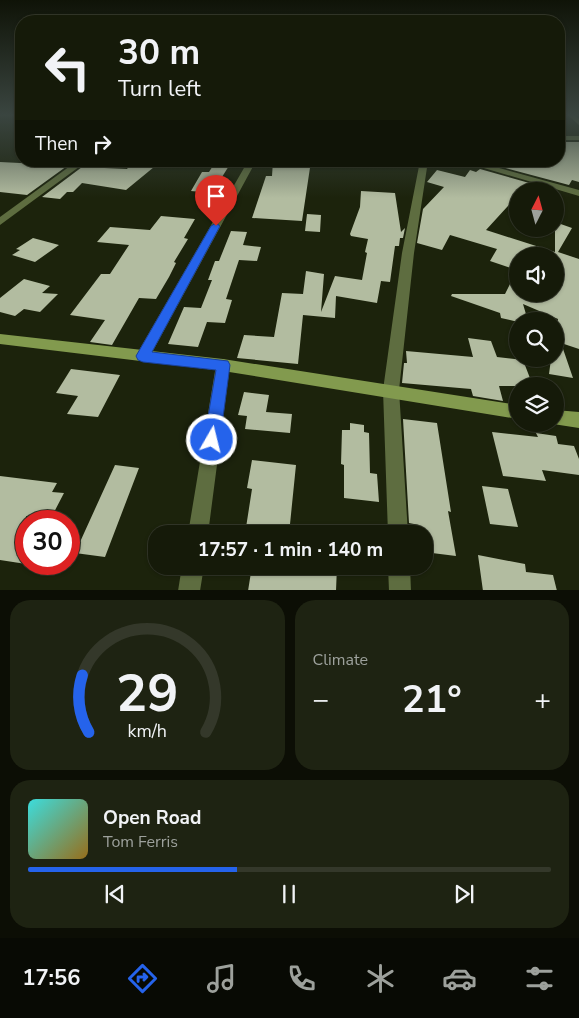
<!DOCTYPE html>
<html lang="en">
<head>
<meta charset="utf-8">
<style>
	:root { --surface:#151a09; --page:#1e2312; --text:#f1f3f6; --muted:#9da19c; --line:#34382a; --accent:#2563eb }
	body { margin:0; font-family:"Nunito Sans",sans-serif; background:var(--page); color:var(--text); height:100vh; display:flex; flex-direction:column; font-size:19px; white-space:nowrap }
	* { box-sizing:border-box; margin:0 }
	p { font-size:16px; color:var(--muted) }
	.icon { flex:none; width:28px; height:28px; fill:none; stroke:currentColor; stroke-width:2; stroke-linecap:round; stroke-linejoin:round }
	.map { position:relative; height:590px; overflow:hidden }
	.drawer { display:flex; flex-direction:column; gap:10px; padding:10px; background:#0c0e05; flex:1 }
	.drawer>* { flex:none }
	.top-card { position:absolute; left:15px; top:15px; width:550px; height:152px; border-radius:20px; box-shadow:0 1px 4px #0004,0 0 0 1px var(--line); background:#151a09; color:var(--text); overflow:hidden }
	.needle { width:32px; rotate:6deg }
	.buttons { position:absolute; left:509px; top:182px; display:grid; gap:10px }
	.buttons a { display:grid; place-items:center; width:55px; height:55px; border-radius:50%; background:var(--surface); box-shadow:0 1px 4px #0004,0 0 0 1px var(--line); font-size:25px }
	.speed { position:absolute; left:15px; top:510px; display:flex; gap:10px; font-size:25px; font-weight:700; text-align:center }
	.speed>* { display:grid; place-content:center; width:65px; height:65px; border-radius:50%; background:var(--surface); box-shadow:0 1px 4px #0004,0 0 0 1px var(--line); line-height:1 }
	.speed .limit { border:8px solid #d22; background:#fff; color:#111 }
	.pin { position:absolute; display:grid; place-items:center; width:42px; height:42px; color:#fff; margin:-51px -21px; border-radius:50% 50% 50% 0; rotate:-45deg; box-shadow:0 0 5px #0007 }
	.pin .icon { rotate:45deg }
	.me { position:absolute; width:55px; margin:-28px; rotate:8deg; stroke-linejoin:round; filter:drop-shadow(0 0 4px #0008) }
	.turn { display:flex; align-items:center; gap:18px; height:105px; padding:0 20px; font-size:22px }
	.turn .icon { width:65px; height:65px; stroke-width:2.5 }
	.turn b { display:block; font-size:35px; line-height:42px }
	.then { display:flex; align-items:center; height:48px; padding:0 20px; background:#0003; gap:10px; font-size:19px }
	.big { font-size:38px; font-weight:700; line-height:1.1 }
	.drawer .tile { flex:1; display:flex; flex-direction:column; justify-content:center; gap:8px; min-width:0; padding:0 18px; border-radius:20px; background:var(--page) }
	.drawer .dial { align-items:center; gap:0 }
	.dial svg { height:130px; overflow:visible; fill:none; stroke:var(--line); stroke-width:7; stroke-linecap:round; text-anchor:middle }
	.dial text { fill:var(--text); stroke:none }
	.song { display:flex; align-items:center; gap:15px }
	.cover { width:60px; height:60px; border-radius:8px; background:linear-gradient(135deg,hsl(180 70% 55%),hsl(40 70% 35%)) }
	.played { height:5px; border-radius:2px; background:linear-gradient(90deg,var(--accent) 40%,var(--line) 40%) }
	.keys { display:flex; justify-content:space-around; direction:ltr }
	.heat { display:flex; justify-content:space-between; align-items:center; font-size:28px; direction:ltr }
	.drawer .tiles { flex:1; display:grid; gap:10px; grid-template-columns:1fr 1fr }
	.tile:last-child { grid-column:span 2 }
	.trip { position:absolute; left:148px; top:525px; width:285px; height:50px; border-radius:20px; background:var(--surface); box-shadow:0 1px 4px #0004,0 0 0 1px var(--line); font-weight:700; line-height:50px; text-align:center }
	.menu { display:flex; height:80px; justify-content:space-around; align-items:center; background:#080a04; color:var(--muted) }
	.menu .icon { width:35px; height:35px }
	.menu .active { color:var(--accent) }
	.menu b { font-size:22px; color:var(--text) }
	.map>svg:first-child { display:block }
</style>
</head>
<body>
<div class="map">
<svg width="579" height="591" viewBox="0 0 579 591">
	<rect width="100%" height="100%" fill="#1c230c"/>
	<path fill="#b2bca0" fill-rule="evenodd" d="M559 142H579V182L572 180 569 185 487 163 500 161 519 167 520 163 524 164 526 161H559Z
		M133 161H151L148 166 154 167 126 190 82 183 73 192H67L60 199 42 197 82 167 127 169Z
		M216 161H232L212 193 191 191 202 172H209Z
		M273 161H311L302 221 252 218 266 176H272Z
		M0 162 60 165 67 166 27 195 0 192Z
		M480 169 547 188 545 191H518V195L486 230 555 252V222L572 228 558 252 579 259V349L561 343 573 378 549 374 551 359H555V333L558 319 523 304 528 321H514L501 318 500 313 451 296 452 294H505L517 270 490 261 497 249 450 235 442 250 417 243 423 209 444 187 427 182 437 170 465 177 470 170 476 172ZM518 256H555V294H518Z
		M361 191 395 193 401 232 405 228 403 238H400L399 246H395L390 282 381 281 377 303 336 296 335 318 303 315 298 364 237 358 244 335 274 337 282 293 303 294 306 271 324 274 321 312 335 276 362 280 367 253 365 252 368 239 351 236 350 234 360 207Z
		M307 214 321 215 320 232 305 231Z
		M161 216 195 219 184 238 188 239 174 262 176 263 169 277 156 299 139 298 112 345 90 342 105 320 70 315 101 274H110L129 245 97 242 110 227 150 230Z
		M231 231 247 232 243 245 261 247 257 261 239 260 226 299 232 300 225 323 207 322 198 347 168 344 184 307 201 308 212 280H208L215 261H219Z
		M33 238 59 245 35 262 12 255 20 250 16 249Z
		M24 279 50 286 42 293 58 294 40 312 24 309 15 316 0 312V298Z
		M468 338 491 341 497 357 523 360 533 386H499L503 401 473 396 471 389 402 383 404 363H407L406 351 473 357Z
		M71 369 120 375 98 417 67 414 78 396 56 393Z
		M244 392 269 395 266 412 292 414 290 433 245 429 247 416 238 415Z
		M403 419 437 423 451 512 448 511 456 556 424 552V534H420L419 525 409 523Z
		M350 423 364 425V432L369 433 370 473 377 474 379 502 344 498V465L341 464 342 430H350Z
		M492 432 538 437 536 433 556 436 558 444 574 446 579 459V475L542 470 546 481 503 476Z
		M252 460 296 465 289 534H245L252 489 247 488Z
		M115 465 139 468 105 557 75 553Z
		M0 476 57 483 52 492 64 493 51 518 26 516V564L0 560Z
		M482 486 508 489 518 527 490 524Z
		M478 555 525 564 526 572 553 575 557 591H483Z
		M252 566H337L336 591H248Z"/>
	<g fill="none" stroke-linecap="round" stroke-linejoin="round">
		<path fill="#5e6d40" fill-rule="evenodd" d="M568 115H575L579 119V125Z
			M559 136H579V140H559Z
			M77 161H87L0 225V217Z
			M248 161H256L148 360 143 362 138 360 136 356 138 352Z
			M420 161H428L414 253 399 390 408 534H388L383 390 402 253Z
			M460 161H474L579 190V196Z
			M223 359 228 361 230 365 208 534H188L216 365 218 361Z
			M182 566H204L200 591H178Z
			M388 566H410L411 591H389Z"/>
		<path fill="#829a4e" fill-rule="evenodd" d="M0 334 223 359 518 405V419L223 371 0 344Z
			M555 410 579 412V428L553 424H555Z"/>
	</g>
	<linearGradient id="sky" x2="0" y2="1"><stop stop-color="#0f1307"/><stop offset="0.58" stop-color="#3a4540"/><stop offset="1" stop-color="#3a4540" stop-opacity="0"/></linearGradient>
	<rect width="579" height="198" fill="url(#sky)"/>
	<path fill="#2563eb" stroke="#184099" d="M216 223 220 226 152 352 228 361 230 365 220 440 217 445 212 447 206 445 204 440 216 370 143 362 138 360 136 356 211 226Z"/>
</svg>
<div class="buttons">
<a><svg class="needle" viewBox="-14 -14 28 28"><path d="M0-13l5 13h-10z" fill="#e53935"/><path d="M0 13l5-13h-10z" fill="#9da19c"/></svg></a>
<a><svg class="icon" aria-label="sound" viewBox="0 0 24 24"><path d="M4 9h4l5-4v14l-5-4H4zM17 9q2 3 0 6"/></svg></a>
<a><svg class="icon" aria-label="search" viewBox="0 0 24 24"><circle cx="10" cy="10" r="6"/><path d="M15 15l6 6"/></svg></a>
<a><svg class="icon" aria-label="layers" viewBox="0 0 24 24"><path d="M12 4l9 5-9 5-9-5zM3 14l9 5 9-5"/></svg></a>
</div>
<div class="speed"><div class="limit">30</div></div>
<div class="pin" style="left:216px;top:226px;background:#d93025"><svg class="icon" aria-label="arrive" viewBox="0 0 24 24"><path d="M6 21V4h12l-3 4 3 4H6"/></svg></div>
<svg class="me" style="left:212px;top:440px" viewBox="-20 -20 40 40"><circle r="17" fill="#2563eb" stroke="#fff" stroke-width="3"/><path d="M0-11L8 9 0 5-8 9z" fill="#fff"/></svg>
<div class="trip">17:57 · 1 min · 140 m</div>
<div class="top-card">
<div class="turn"><svg class="icon" aria-label="left" viewBox="0 0 24 24"><path d="M17 20v-9H6M10 6l-5 5 5 5"/></svg><div><b>30 m</b>Turn left</div></div>
<div class="then">Then<svg class="icon" aria-label="right" viewBox="0 0 24 24"><path d="M7 20v-9h11M14 6l5 5-5 5"/></svg></div>
</div>
</div>
<section class="drawer">
<div class="tiles">
<div class="tile dial"><svg viewBox="0 0 100 80">
<path d="M14 69A42 42 0 1 1 86 69"/>
<path d="M14 69A42 42 0 0 1 10 34" stroke="#2563eb"/>
<text x="50" y="56" font-size="32" font-weight="700">29</text>
<text x="50" y="72" font-size="11">km/h</text>
</svg></div>
<div class="tile"><p>Climate</p>
<div class="heat"><a>−</a><b class="big">21°</b><a>+</a></div>
</div>
<div class="tile">
<div class="song"><i class="cover"></i><div><b>Open Road</b><p>Tom Ferris</p></div></div>
<div class="played"></div>
<div class="keys"><svg class="icon" aria-label="previous" viewBox="0 0 24 24"><path d="M18 5L8 12l10 7zM5 5v14"/></svg><svg class="icon" aria-label="pause" viewBox="0 0 24 24"><path d="M8 5v14M16 5v14"/></svg><svg class="icon" aria-label="next" viewBox="0 0 24 24"><path d="M6 5l10 7-10 7zM19 5v14"/></svg></div>
</div>
</div>
</section>
<nav class="menu">
<b>17:56</b>
<svg class="icon active" aria-label="directions" viewBox="0 0 24 24"><path d="M12 3l9 9-9 9-9-9zM9 14v-3h6M13 9l2 2-2 2"/></svg>
<svg class="icon" aria-label="music" viewBox="0 0 24 24"><path d="M9 18V5l10-2v13"/><circle cx="6" cy="18" r="3"/><circle cx="16" cy="16" r="3"/></svg>
<svg class="icon" aria-label="phone" viewBox="0 0 24 24"><path d="M5 4h4l2 5-3 2q2 4 5 5l2-3 5 2v4C11 20 4 13 5 4z"/></svg>
<svg class="icon" aria-label="climate" viewBox="0 0 24 24"><path d="M12 3v18M4 7l16 10M4 17L20 7"/></svg>
<svg class="icon" aria-label="car" viewBox="0 0 24 24"><path d="M5 17H2v-5l4-1 3-4h7l3 4 3 1v5h-3M9 17h6M6 11h13"/><circle cx="7" cy="17" r="2"/><circle cx="17" cy="17" r="2"/></svg>
<svg class="icon" aria-label="filters" viewBox="0 0 24 24"><path d="M4 7h16M4 17h16"/><circle cx="9" cy="7" r="2"/><circle cx="15" cy="17" r="2"/></svg>
</nav>
</body>
</html>
